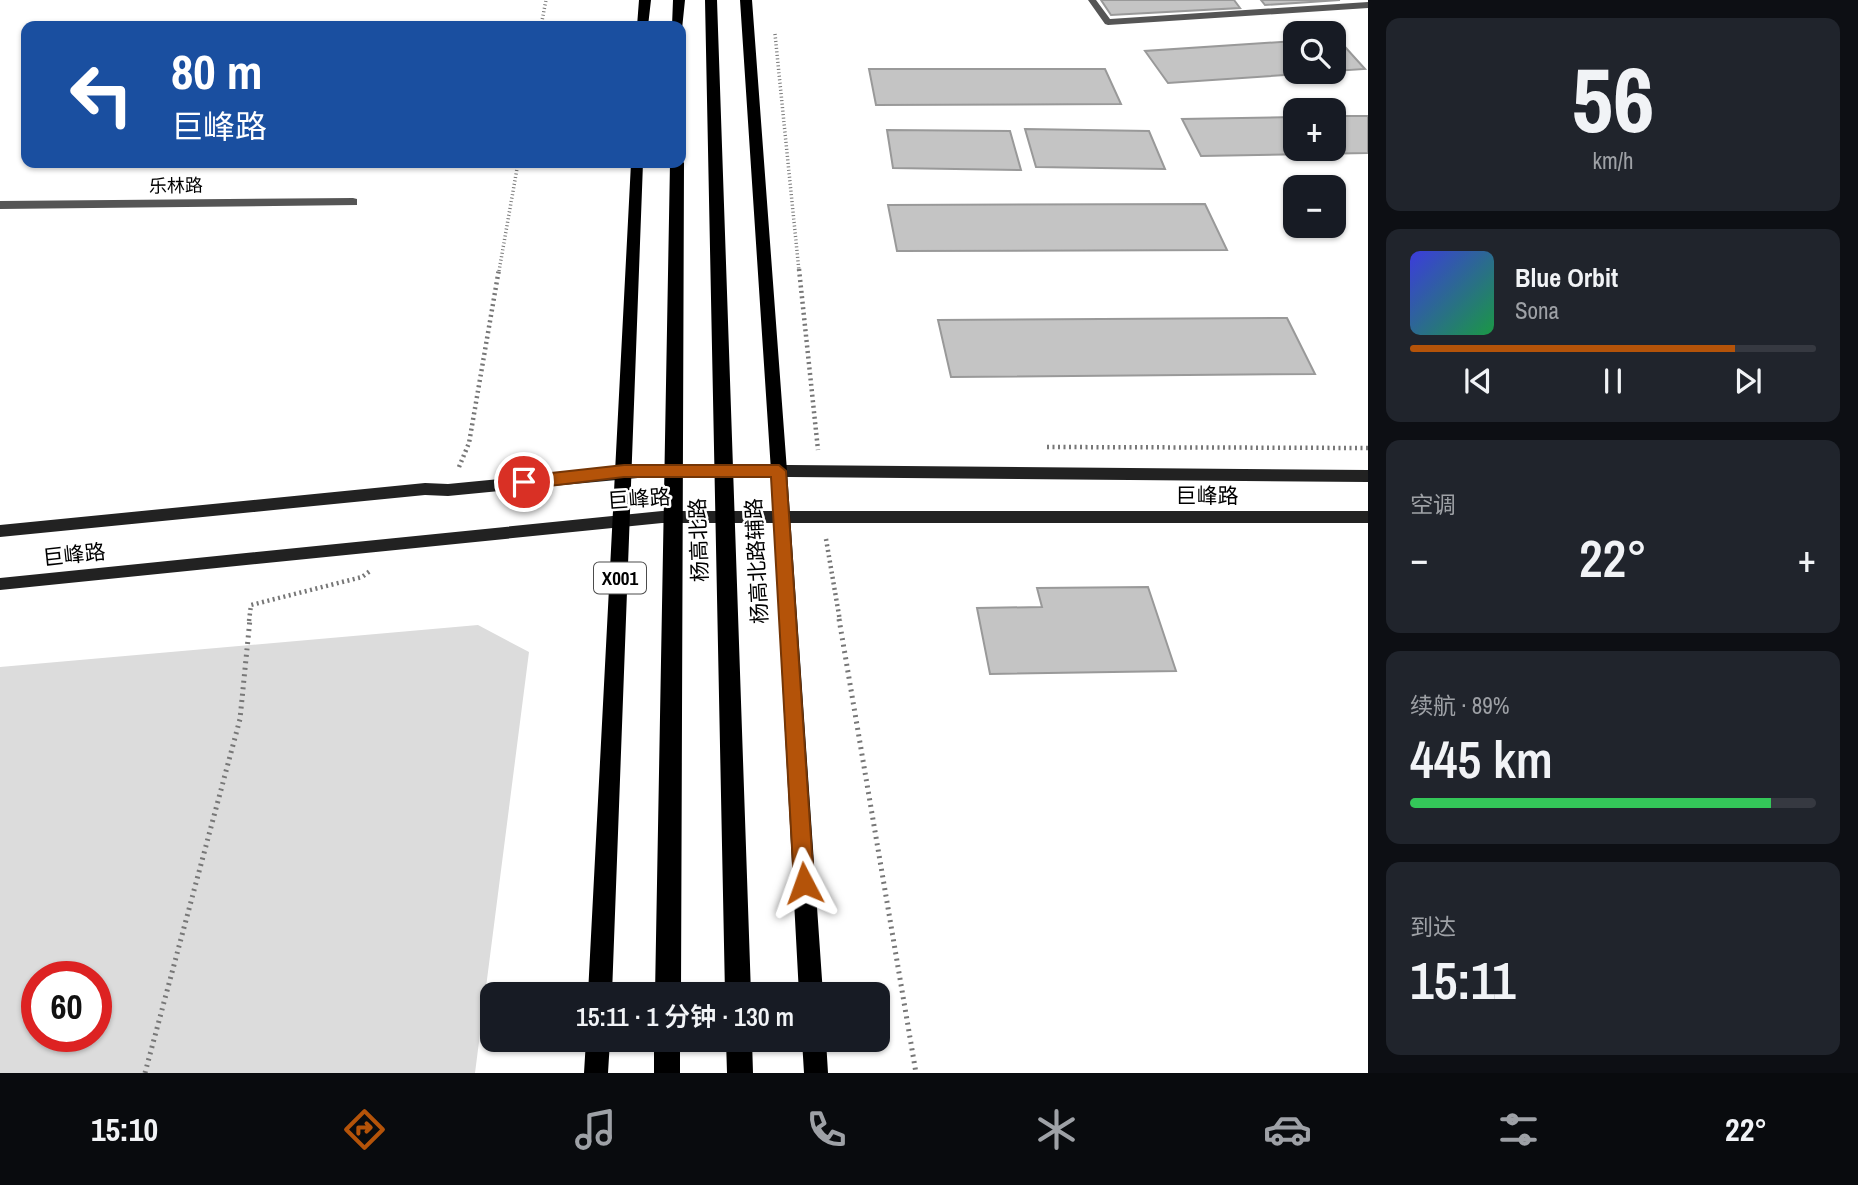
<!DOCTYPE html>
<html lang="zh">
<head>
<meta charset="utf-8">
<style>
	:root { --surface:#171b24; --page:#20242c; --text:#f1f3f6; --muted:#9ea1a6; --line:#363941; --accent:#b45309 }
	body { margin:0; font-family:"Archivo Narrow","Noto Sans SC",sans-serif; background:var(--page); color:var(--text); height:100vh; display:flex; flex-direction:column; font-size:26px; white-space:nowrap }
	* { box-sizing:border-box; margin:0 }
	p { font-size:23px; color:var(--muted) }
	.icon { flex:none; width:38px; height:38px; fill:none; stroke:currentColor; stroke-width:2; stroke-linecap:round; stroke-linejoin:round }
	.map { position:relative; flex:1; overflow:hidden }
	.details { display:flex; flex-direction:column; gap:18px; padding:18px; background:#0d0f14; width:490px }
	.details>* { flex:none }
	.top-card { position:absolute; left:21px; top:21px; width:665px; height:147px; border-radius:14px; box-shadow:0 2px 5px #0004; background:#1a4fa0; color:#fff; overflow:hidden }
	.fabs { position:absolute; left:1283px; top:21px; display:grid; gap:14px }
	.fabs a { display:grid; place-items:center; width:63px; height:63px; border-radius:14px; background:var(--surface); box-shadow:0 2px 5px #0004; font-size:35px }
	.speed { position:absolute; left:21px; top:961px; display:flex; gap:14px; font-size:35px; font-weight:700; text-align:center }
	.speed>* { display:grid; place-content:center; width:91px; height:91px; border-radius:50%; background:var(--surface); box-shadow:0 2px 5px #0004; line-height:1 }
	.speed .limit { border:10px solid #d22; background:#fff; color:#111 }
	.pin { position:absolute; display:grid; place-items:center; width:60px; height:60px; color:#fff; margin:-30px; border:4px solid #fff; border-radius:50%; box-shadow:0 2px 7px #0007 }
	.me { position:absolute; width:77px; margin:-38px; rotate:356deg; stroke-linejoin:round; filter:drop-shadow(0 0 5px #0008) }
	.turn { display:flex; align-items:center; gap:24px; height:147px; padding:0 35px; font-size:32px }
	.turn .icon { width:91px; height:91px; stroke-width:2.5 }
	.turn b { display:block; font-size:49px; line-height:60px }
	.big { font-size:52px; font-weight:600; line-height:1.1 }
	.details .widget { flex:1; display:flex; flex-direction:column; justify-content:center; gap:10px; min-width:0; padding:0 24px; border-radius:14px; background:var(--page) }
	.details .dial { align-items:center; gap:0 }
	.dial b { font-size:91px; line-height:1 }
	.song { display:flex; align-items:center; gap:21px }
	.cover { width:84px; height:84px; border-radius:10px; background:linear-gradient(135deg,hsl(240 70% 55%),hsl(140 70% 35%)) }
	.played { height:7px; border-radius:4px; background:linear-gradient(90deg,var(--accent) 80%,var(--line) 80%) }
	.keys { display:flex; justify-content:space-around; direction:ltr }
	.heat { display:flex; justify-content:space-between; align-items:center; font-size:38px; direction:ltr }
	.charge { height:10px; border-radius:5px; background:linear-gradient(90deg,#34c759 89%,var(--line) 0) }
	.trip { position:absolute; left:480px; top:982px; width:410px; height:70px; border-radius:14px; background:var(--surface); box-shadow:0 2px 5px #0004; font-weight:600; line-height:70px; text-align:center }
	.tabs { display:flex; height:112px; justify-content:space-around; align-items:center; background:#090b0e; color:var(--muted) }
	.tabs .icon { width:49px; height:49px }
	.tabs .active { color:var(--accent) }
	.tabs b { font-size:32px; color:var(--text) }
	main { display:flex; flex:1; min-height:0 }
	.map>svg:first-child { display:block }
</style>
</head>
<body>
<main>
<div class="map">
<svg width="1368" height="1073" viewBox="0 0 1368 1073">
	<rect width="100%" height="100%" fill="#fff"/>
	<path fill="#dcdcdc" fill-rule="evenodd" d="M478 625 529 652 475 1073H0V667ZM37 976H96V1036H37Z"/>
	<path fill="#c4c4c4" stroke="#999" stroke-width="2" d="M1101 0H1234L1240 8 1111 15Z
		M1261 0H1340L1265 5Z
		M1334 38H1337L1365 69 1334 71Z
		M1295 41V72H1329L1168 83 1145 51Z
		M869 69H1105L1121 104 876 105Z
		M1334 116H1368V153L1201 156 1182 119 1295 117V149H1334Z
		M1025 129 1149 131 1165 169 1036 167Z
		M887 130 1010 131 1021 170 893 168Z
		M1205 204 1227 250 897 251 888 205Z
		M1287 318 1315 374 951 377 938 320Z
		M1148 587 1176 671 990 674 977 608 1042 607 1037 588Z"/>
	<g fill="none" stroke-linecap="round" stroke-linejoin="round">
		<path stroke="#777" stroke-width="3.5" stroke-dasharray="1 2.5" stroke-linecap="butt" d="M541 26 546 0
			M775 34 799 271
			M499 271 518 163"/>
		<path stroke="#777" stroke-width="4.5" stroke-dasharray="2 3.5" stroke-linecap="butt" d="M799 269 818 450
			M1047 447 1368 448
			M459 467 469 443 499 269
			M826 539 840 621
			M249 621 251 605 362 577 370 571"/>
		<path stroke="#777" stroke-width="5" stroke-dasharray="2 4.5" stroke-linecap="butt" d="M839 619 916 1073
			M145 1073 240 719 250 619"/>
		<path fill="#555" fill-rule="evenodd" d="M1088 0H1096L1110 19 1368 2V8L1108 25 1105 24Z"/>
		<path fill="#555" fill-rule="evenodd" d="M353 198 357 199V205L0 209V201Z"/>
		<path fill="#222" fill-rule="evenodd" d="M659 464 1368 470V482L659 476 448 496 425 495 0 537V525L425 483 448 484Z
			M662 511H1368V523H662L0 590V578Z"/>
		<path fill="#000" fill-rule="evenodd" d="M639 0H651L648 26H637Z
			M740 0H752L787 471 823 994H799L771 471Z
			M631 163H643L612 994H588Z
			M586 1040H610L608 1073H584Z
			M802 1040H826L828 1073H804Z"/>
		<path fill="#000" fill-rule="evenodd" d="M673 0H685L682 29 672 26Z
			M705 0H717L751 994H725Z
			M681 159 684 163 681 994H655L670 163H681Z
			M654 1040H680V1073H654Z
			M726 1040H752L753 1073H727Z"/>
	</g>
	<path fill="#b45309" stroke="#753606" stroke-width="2" d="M624 465H779L786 471 814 883 811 890 804 893 797 890 794 883 771 477H624L524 489 516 482 524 476Z"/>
	<g text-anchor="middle" stroke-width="5" stroke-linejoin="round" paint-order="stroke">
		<g font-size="18" fill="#000" stroke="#fff">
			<text transform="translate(176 186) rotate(-1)" y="6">乐林路</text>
		</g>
		<rect fill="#fff" stroke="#4c4c4c" stroke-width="2" x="594" y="562.5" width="52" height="31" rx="5"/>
		<g font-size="19" font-weight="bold" fill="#000">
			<text x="620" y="585">X001</text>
		</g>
		<g font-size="21" fill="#000" stroke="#fff">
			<text x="1207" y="503">巨峰路</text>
			<text transform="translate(639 499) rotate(-4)" y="7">巨峰路</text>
			<text transform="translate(699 540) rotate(-92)" y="7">杨高北路</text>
			<text transform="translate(74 555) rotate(-6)" y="7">巨峰路</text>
			<text transform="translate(757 561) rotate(-93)" y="7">杨高北路辅路</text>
		</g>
	</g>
</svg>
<div class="fabs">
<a><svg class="icon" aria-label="search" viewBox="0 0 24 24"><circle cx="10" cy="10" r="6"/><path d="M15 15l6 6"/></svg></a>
<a>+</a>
<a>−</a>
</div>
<div class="speed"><div class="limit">60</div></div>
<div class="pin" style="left:524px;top:482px;background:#d93025"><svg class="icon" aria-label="arrive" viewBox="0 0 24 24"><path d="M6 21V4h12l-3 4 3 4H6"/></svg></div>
<svg class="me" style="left:804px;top:883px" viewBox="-20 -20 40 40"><path d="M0-17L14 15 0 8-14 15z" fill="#b45309" stroke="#fff" stroke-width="4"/></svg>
<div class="trip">15:11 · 1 分钟 · 130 m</div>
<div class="top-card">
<div class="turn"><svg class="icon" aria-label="left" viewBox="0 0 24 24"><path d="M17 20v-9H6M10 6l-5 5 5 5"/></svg><div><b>80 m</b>巨峰路</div></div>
</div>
</div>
<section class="details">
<div class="widget dial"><b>56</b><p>km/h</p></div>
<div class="widget">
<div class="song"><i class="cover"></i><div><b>Blue Orbit</b><p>Sona</p></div></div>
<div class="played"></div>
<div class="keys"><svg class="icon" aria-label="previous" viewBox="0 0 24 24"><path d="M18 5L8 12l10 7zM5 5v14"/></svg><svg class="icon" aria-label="pause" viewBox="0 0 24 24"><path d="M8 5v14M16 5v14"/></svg><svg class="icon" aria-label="next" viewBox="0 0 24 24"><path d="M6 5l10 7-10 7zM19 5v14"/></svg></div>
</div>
<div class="widget"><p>空调</p>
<div class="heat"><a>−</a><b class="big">22°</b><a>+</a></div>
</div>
<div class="widget"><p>续航 · 89%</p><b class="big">445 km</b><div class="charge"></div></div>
<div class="widget"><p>到达</p><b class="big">15:11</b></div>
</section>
</main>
<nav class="tabs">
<b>15:10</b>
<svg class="icon active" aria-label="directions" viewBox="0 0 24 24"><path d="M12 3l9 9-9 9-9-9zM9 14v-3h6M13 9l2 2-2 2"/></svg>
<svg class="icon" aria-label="music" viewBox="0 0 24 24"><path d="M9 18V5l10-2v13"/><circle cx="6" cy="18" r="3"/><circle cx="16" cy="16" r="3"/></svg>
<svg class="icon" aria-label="phone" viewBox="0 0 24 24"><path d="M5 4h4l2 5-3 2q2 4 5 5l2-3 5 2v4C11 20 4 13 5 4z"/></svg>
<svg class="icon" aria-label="climate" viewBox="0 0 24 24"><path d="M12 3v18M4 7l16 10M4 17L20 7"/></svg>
<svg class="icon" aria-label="car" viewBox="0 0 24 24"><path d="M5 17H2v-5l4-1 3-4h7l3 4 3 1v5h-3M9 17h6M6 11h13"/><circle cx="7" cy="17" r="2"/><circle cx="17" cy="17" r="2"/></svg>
<svg class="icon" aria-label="filters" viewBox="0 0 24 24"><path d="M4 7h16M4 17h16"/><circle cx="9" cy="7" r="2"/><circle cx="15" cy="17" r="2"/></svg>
<b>22°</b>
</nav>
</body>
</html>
